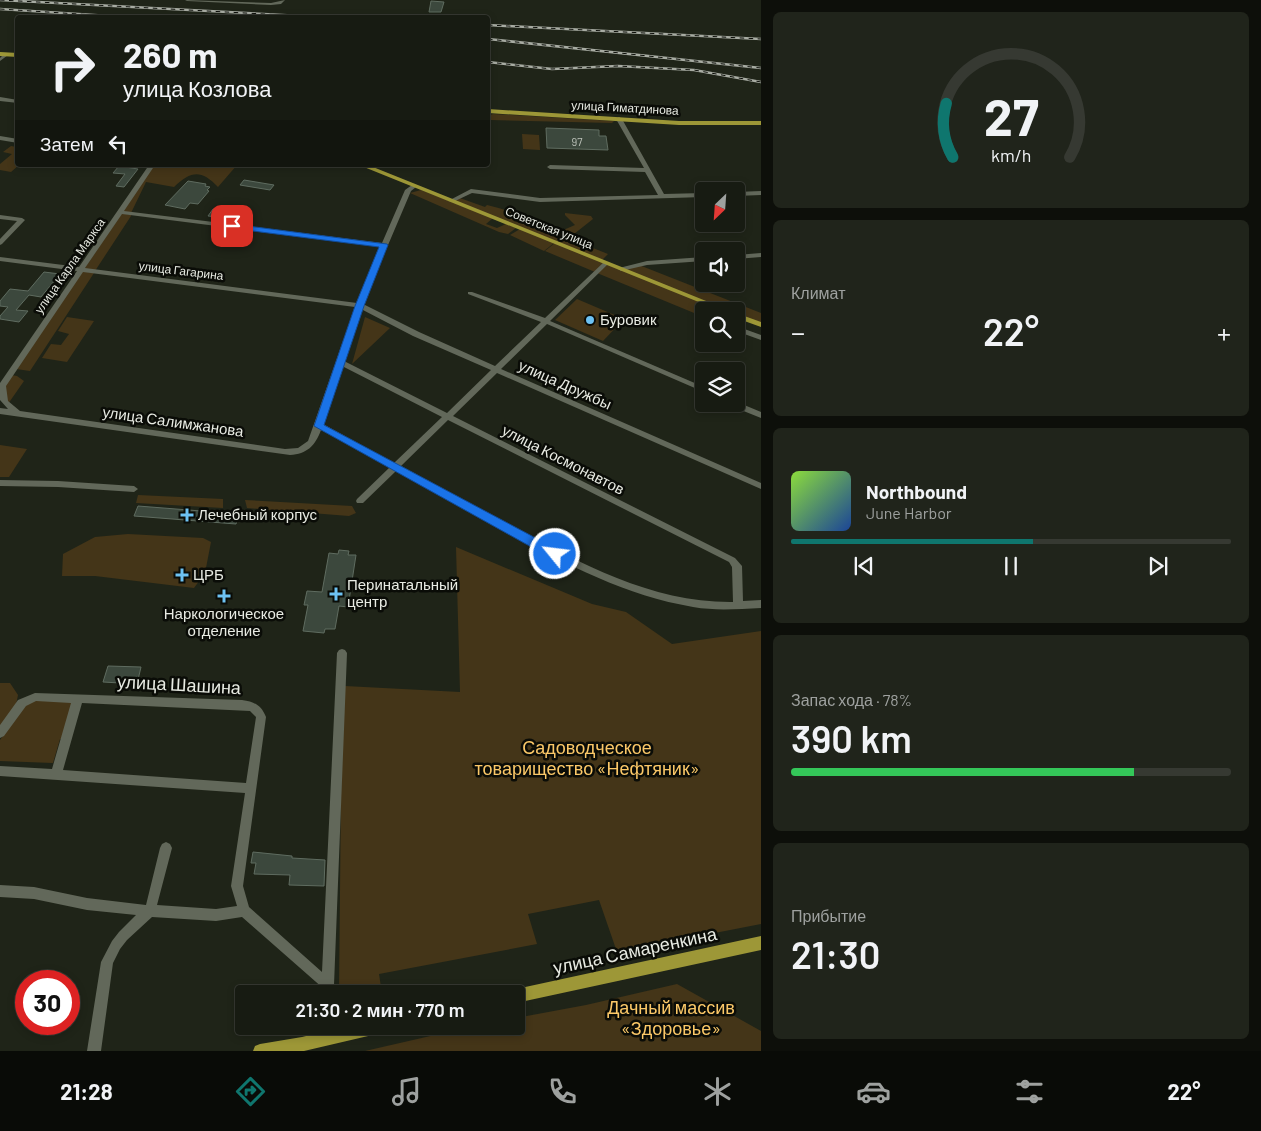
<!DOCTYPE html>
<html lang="ru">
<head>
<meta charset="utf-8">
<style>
	:root { --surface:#171b12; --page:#20241b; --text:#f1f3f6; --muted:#9ea19f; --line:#363932; --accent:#0f766e }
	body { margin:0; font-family:Barlow,sans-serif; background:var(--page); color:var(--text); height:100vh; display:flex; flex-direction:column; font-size:19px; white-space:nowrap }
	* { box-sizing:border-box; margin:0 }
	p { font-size:16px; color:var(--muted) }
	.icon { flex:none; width:28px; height:28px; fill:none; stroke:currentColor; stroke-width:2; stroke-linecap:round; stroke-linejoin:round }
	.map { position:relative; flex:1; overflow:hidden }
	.details { display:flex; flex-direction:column; gap:12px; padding:12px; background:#0d0f0a; width:500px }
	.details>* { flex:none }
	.banner { position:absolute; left:15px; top:15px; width:475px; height:152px; border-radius:5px; box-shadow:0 2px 8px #0003,0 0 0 1px var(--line); background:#171b12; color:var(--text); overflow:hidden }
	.needle { width:32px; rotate:205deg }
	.buttons { position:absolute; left:695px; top:182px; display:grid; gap:10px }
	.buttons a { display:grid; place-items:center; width:50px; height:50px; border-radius:5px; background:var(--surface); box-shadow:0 2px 8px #0003,0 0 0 1px var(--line); font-size:25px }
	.speed { position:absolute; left:15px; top:970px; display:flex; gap:10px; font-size:25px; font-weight:700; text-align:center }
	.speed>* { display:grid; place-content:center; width:65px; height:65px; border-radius:50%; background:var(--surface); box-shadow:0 2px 8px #0003,0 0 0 1px var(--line); line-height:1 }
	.speed .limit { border:8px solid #d22; background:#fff; color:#111 }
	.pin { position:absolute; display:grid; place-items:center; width:42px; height:42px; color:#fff; margin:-21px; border-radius:10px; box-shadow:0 2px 8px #0006 }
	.me { position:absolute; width:55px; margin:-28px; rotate:299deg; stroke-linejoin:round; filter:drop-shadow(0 0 4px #0008) }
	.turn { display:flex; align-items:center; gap:18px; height:105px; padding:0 25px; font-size:22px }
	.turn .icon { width:65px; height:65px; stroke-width:2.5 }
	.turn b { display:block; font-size:35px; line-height:42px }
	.then { display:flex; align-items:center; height:48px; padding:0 25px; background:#0003; gap:10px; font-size:19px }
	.big { font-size:38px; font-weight:600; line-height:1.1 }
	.details .tile { flex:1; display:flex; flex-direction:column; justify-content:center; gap:8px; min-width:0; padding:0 18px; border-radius:8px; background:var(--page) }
	.details .dial { align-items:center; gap:0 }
	.dial svg { height:130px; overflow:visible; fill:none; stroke:var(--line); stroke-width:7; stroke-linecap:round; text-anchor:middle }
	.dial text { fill:var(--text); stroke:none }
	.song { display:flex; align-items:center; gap:15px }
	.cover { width:60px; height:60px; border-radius:8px; background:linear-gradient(135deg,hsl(90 70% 55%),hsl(220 70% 35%)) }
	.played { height:5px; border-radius:2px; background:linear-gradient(90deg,var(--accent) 55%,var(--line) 55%) }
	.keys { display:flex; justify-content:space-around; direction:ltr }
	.heat { display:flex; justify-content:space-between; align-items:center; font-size:28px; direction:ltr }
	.charge { height:8px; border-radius:4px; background:linear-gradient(90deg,#34c759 78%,var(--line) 0) }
	.trip { position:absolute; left:235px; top:985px; width:290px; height:50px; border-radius:5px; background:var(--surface); box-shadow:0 2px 8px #0003,0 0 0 1px var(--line); font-weight:600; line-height:50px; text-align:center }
	.dock { display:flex; height:80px; justify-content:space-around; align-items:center; background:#090b07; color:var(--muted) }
	.dock .icon { width:35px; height:35px }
	.dock .active { color:var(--accent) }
	.dock b { font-size:22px; color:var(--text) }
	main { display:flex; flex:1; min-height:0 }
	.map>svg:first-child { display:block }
</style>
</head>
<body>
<main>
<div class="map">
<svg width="761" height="1051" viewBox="0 0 761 1051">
	<rect width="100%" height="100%" fill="#1f2418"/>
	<path fill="#443518" d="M493 114 614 121 612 123 490 120V115Z
		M522 134 539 135 540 150 523 149Z
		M11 146 17 147 19 165 11 172 0 170V164L12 154 3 152Z
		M156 165H237L218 187C201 169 191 171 174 187L146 182 131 213 123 212 151 168H155Z
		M421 190 493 218 486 224 497 228 506 224 516 228 508 234 499 232 410 193Z
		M457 197 485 207 487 205C513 211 537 221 561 231L575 225 565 215V213L591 216 593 219 574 234 579 239 578 242 608 254 602 260 452 200Z
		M122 213 131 215V216L95 271 84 269Z
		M520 229 554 243 544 251 510 235Z
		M555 243 605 263 595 272 545 251Z
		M606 264 708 304 699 315 597 273Z
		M639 265 761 313V323L736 314V311H729L623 269Z
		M82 271 94 273 30 371 16 369Z
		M577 299 624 319 603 341 555 320Z
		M67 317 94 321 67 362 42 358 51 344 61 345 69 334 58 331Z
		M365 317 390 328 352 364Z
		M11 375 17 376 24 381 8 404 4 386Z
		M0 445 27 449 9 477H0Z
		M138 495 223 499V508L136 503Z
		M245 500 352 506 356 513 349 516 247 508Z
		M128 534 203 538 211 542 205 573 194 588 95 576H62L63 554 95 537Z
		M456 547 592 604 626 612 672 644 761 631V924L617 952 599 900 528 914 537 944 379 974 381 987 339 994 341 789 345 686 460 692Z
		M0 683H10L18 695 16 705 0 728Z
		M36 699 76 701 64 739H60L53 763 0 761V740L22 707Z
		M677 984 761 1031V1051H365L474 1026H516V1018L586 1005Z"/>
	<path fill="#3c483d" stroke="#5f6c60" d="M431 1 444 2 441 12H429Z
		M546 128 599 130V136H606L608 150 547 148Z
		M119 166 138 169 124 187 116 186 125 174 113 173Z
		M244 180 274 185 270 190 240 185Z
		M188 181 206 184 205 186 210 187 207 190 209 191 198 204 190 203 185 209 165 205Z
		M213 209 239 212 234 219 208 216Z
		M44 272 60 274 41 297 29 295 16 310 28 311 19 322 0 319V316L8 307 0 306V301L10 289 28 291Z
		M138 506 239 514 236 524 134 516Z
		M339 550 349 551 348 555H356L348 607 339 606 335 629H325L324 633 303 631 308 605H304L307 591 322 592 329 553 338 554Z
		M108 666 141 667 137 684 103 682Z
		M253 852 292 856V858L325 860 324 886 289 885 290 875 254 874 256 863H251Z"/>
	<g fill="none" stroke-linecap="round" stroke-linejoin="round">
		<path fill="#62685a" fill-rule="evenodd" d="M185 0 271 3 285 0 281 4 271 5 187 1Z
			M4 54 8 55 0 61V58Z
			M0 97 18 100V103L0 101Z
			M619 117 622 119 664 194 704 193V197L540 202 472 193 453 202 448 201 471 189 540 198 658 195 645 172 550 169 547 167 550 165 644 168 616 119Z
			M0 136 18 139V143L0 140Z
			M149 165H155L124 211 382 243 405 190 412 185H416V187L411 191 363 304 419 332 495 366 541 322 468 294V292H472L545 318 604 262H608V264L550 321 704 387V392L547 324 501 369 761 483V489L497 373 453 416 735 558 742 566 743 601 761 600V608C738 609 716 611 693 607 626 596 565 564 506 531 470 511 433 491 396 471L363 503H357L356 501 357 499 390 467 321 430C315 446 307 454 290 455L0 414V408L8 409 0 400V383L77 271 0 261V257L79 267ZM122 214 381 247 357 303 85 268ZM83 272 355 307 308 441 298 448 285 449 20 411 8 401 6 386ZM361 309 413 336 491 370 447 413 344 361ZM342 366 442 417 394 463 323 424ZM448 420 729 562 732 567 733 602C653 603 581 564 512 526 475 506 438 486 401 466Z
			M761 191V195L736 196V192Z
			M0 215 22 218 25 220 2 244 0 245V239L17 221 0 219Z
			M761 253V257L736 259V255Z
			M704 257V261L647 265 621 271 618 269 619 268 647 261Z
			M701 312 704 313V317L697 314Z
			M736 326 761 335V340L736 331Z
			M737 402 761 412V418L731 406 730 404H736Z
			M0 480 58 481 134 486 138 489 134 492 58 487 0 486Z
			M342 649 345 650 347 653 334 985 338 994H325L324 989 242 917 216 921 152 917 127 940 120 949 113 963 101 1051H87L101 962 112 941 119 932 136 915 87 910 34 899 0 897V885L34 887 87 898 146 905 160 848 162 844 166 842 170 844 172 848 157 905 216 909 237 906 231 886 245 793 0 776V766L52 769 71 703 36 701 26 706 4 736 0 738V725L18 700 35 693 242 700C255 702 261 705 266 717L243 886 249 907 322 972 337 653 339 650ZM82 703 250 711 256 717 246 783 63 770Z"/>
		<path fill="#9d9737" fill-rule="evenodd" d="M0 52 18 53V57L0 56Z
			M488 109 679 121H761V125H679L488 113Z
			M359 165H368L731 311H721Z
			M736 313 761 322V327L736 318Z
			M761 936V950L516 1003V994H510L511 991 516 989Z
			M347 1026H388L386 1031 381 1033 304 1051H253L255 1046 260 1044 302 1037Z"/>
		<g stroke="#a8aca3" stroke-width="2.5">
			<path id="rail" d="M0 0 339 18
				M0 9 141 18
				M134 16 166 18
				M488 25 761 39
				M488 39 761 68
				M488 62 552 69 618 66 694 70 761 82"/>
		</g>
		<use href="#rail" stroke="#0a0c07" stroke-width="1" stroke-dasharray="4.5" stroke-linecap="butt"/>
	</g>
	<path fill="#1a73e8" stroke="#114b97" d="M232 224 387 244 388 245 364 306 324 425 560 551 561 554 560 558H551L314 426 355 306 379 247 229 228V225Z"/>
	<g fill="#6dc2f3" stroke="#0a0c07" stroke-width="2">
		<circle cx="590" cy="320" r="5"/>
		<path d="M184.5 507.5h5v5h5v5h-5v5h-5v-5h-5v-5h5z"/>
		<path d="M179.5 567.5h5v5h5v5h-5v5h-5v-5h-5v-5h5z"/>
		<path d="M333.5 586.5h5v5h5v5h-5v5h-5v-5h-5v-5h5z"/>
		<path d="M221.5 588.5h5v5h5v5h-5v5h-5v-5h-5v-5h5z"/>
	</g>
	<g text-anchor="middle" stroke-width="5" stroke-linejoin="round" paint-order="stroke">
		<g font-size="11" fill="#bdc2ba">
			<text x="577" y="146">97</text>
		</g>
		<g font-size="12" fill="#e8ebe3" stroke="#0a0c07">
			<text transform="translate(625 108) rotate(3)" y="4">улица Гиматдинова</text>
			<text transform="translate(549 228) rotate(22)" y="4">Советская улица</text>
			<text transform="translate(70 266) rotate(-55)" y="4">улица Карла Маркса</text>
			<text transform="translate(181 271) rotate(7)" y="4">улица Гагарина</text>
		</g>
		<g font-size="15" fill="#e8ebe3" stroke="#0a0c07" text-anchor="start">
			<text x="600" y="325">Буровик</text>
			<text x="198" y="520">Лечебный корпус</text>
			<text x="193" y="580">ЦРБ</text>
			<text x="347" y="590">Перинатальный<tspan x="347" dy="17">центр</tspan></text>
			<text x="224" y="619" text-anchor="middle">Наркологическое<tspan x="224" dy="17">отделение</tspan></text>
		</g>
		<g font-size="15" fill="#e8ebe3" stroke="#0a0c07">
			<text transform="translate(565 385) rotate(24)" y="5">улица Дружбы</text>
			<text transform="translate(173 422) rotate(8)" y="5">улица Салимжанова</text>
			<text transform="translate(563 460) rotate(27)" y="5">улица Космонавтов</text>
		</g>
		<g font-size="18" fill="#e8ebe3" stroke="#0a0c07">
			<text transform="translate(179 685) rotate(3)" y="6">улица Шашина</text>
			<text transform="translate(635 951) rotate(-12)" y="6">улица Самаренкина</text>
		</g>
		<g font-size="18" fill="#fbc868" stroke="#0a0c07">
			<text x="587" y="754">Садоводческое<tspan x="587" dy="21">товарищество «Нефтяник»</tspan></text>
			<text x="671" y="1014">Дачный массив<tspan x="671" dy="21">«Здоровье»</tspan></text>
		</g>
	</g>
</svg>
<div class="buttons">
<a><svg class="needle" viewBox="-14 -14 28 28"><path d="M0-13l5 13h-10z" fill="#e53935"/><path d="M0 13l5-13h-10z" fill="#9ea19f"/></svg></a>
<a><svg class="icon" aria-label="sound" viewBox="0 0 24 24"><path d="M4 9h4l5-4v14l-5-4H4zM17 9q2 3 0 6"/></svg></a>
<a><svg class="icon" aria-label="search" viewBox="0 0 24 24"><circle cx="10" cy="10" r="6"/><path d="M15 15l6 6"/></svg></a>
<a><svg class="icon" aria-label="layers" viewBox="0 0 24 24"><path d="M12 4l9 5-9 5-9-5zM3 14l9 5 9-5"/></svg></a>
</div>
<div class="speed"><div class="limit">30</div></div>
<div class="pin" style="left:232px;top:226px;background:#d93025"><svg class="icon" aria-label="arrive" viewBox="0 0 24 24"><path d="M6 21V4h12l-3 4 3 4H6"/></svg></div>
<svg class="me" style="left:555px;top:554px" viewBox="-20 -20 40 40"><circle r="17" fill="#1a73e8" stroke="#fff" stroke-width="3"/><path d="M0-11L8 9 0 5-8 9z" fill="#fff"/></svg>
<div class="trip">21:30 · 2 мин · 770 m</div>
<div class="banner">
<div class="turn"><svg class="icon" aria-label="right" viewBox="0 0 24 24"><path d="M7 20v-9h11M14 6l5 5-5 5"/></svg><div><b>260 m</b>улица Козлова</div></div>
<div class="then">Затем<svg class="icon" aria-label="left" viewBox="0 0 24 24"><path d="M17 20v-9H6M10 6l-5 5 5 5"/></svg></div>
</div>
</div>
<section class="details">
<div class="tile dial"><svg viewBox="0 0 100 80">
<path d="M14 69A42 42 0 1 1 86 69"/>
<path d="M14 69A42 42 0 0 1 10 36" stroke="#0f766e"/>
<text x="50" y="56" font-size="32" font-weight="700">27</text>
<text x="50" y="72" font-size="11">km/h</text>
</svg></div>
<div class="tile"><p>Климат</p>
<div class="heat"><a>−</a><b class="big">22°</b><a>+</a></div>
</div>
<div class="tile">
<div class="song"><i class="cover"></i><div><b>Northbound</b><p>June Harbor</p></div></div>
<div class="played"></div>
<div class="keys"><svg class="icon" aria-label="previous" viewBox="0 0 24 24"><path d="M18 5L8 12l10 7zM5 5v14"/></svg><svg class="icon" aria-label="pause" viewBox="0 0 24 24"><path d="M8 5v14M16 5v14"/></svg><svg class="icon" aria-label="next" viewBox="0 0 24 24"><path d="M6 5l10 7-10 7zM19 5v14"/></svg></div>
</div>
<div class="tile"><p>Запас хода · 78%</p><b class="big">390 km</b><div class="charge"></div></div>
<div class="tile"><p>Прибытие</p><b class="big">21:30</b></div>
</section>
</main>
<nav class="dock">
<b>21:28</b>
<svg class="icon active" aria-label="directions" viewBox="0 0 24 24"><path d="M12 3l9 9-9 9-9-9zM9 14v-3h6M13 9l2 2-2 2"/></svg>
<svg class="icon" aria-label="music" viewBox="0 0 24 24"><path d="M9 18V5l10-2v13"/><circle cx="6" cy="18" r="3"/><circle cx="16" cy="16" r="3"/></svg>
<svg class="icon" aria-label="phone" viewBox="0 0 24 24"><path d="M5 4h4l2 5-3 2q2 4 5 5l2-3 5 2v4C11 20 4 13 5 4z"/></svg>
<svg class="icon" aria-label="climate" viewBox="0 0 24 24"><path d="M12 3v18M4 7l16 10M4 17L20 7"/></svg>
<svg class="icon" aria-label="car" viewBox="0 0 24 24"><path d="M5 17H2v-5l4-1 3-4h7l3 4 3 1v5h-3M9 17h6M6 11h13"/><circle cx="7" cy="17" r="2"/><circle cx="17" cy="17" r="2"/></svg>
<svg class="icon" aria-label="filters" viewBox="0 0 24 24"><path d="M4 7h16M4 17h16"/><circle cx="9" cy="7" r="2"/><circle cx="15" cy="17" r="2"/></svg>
<b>22°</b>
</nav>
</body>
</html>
